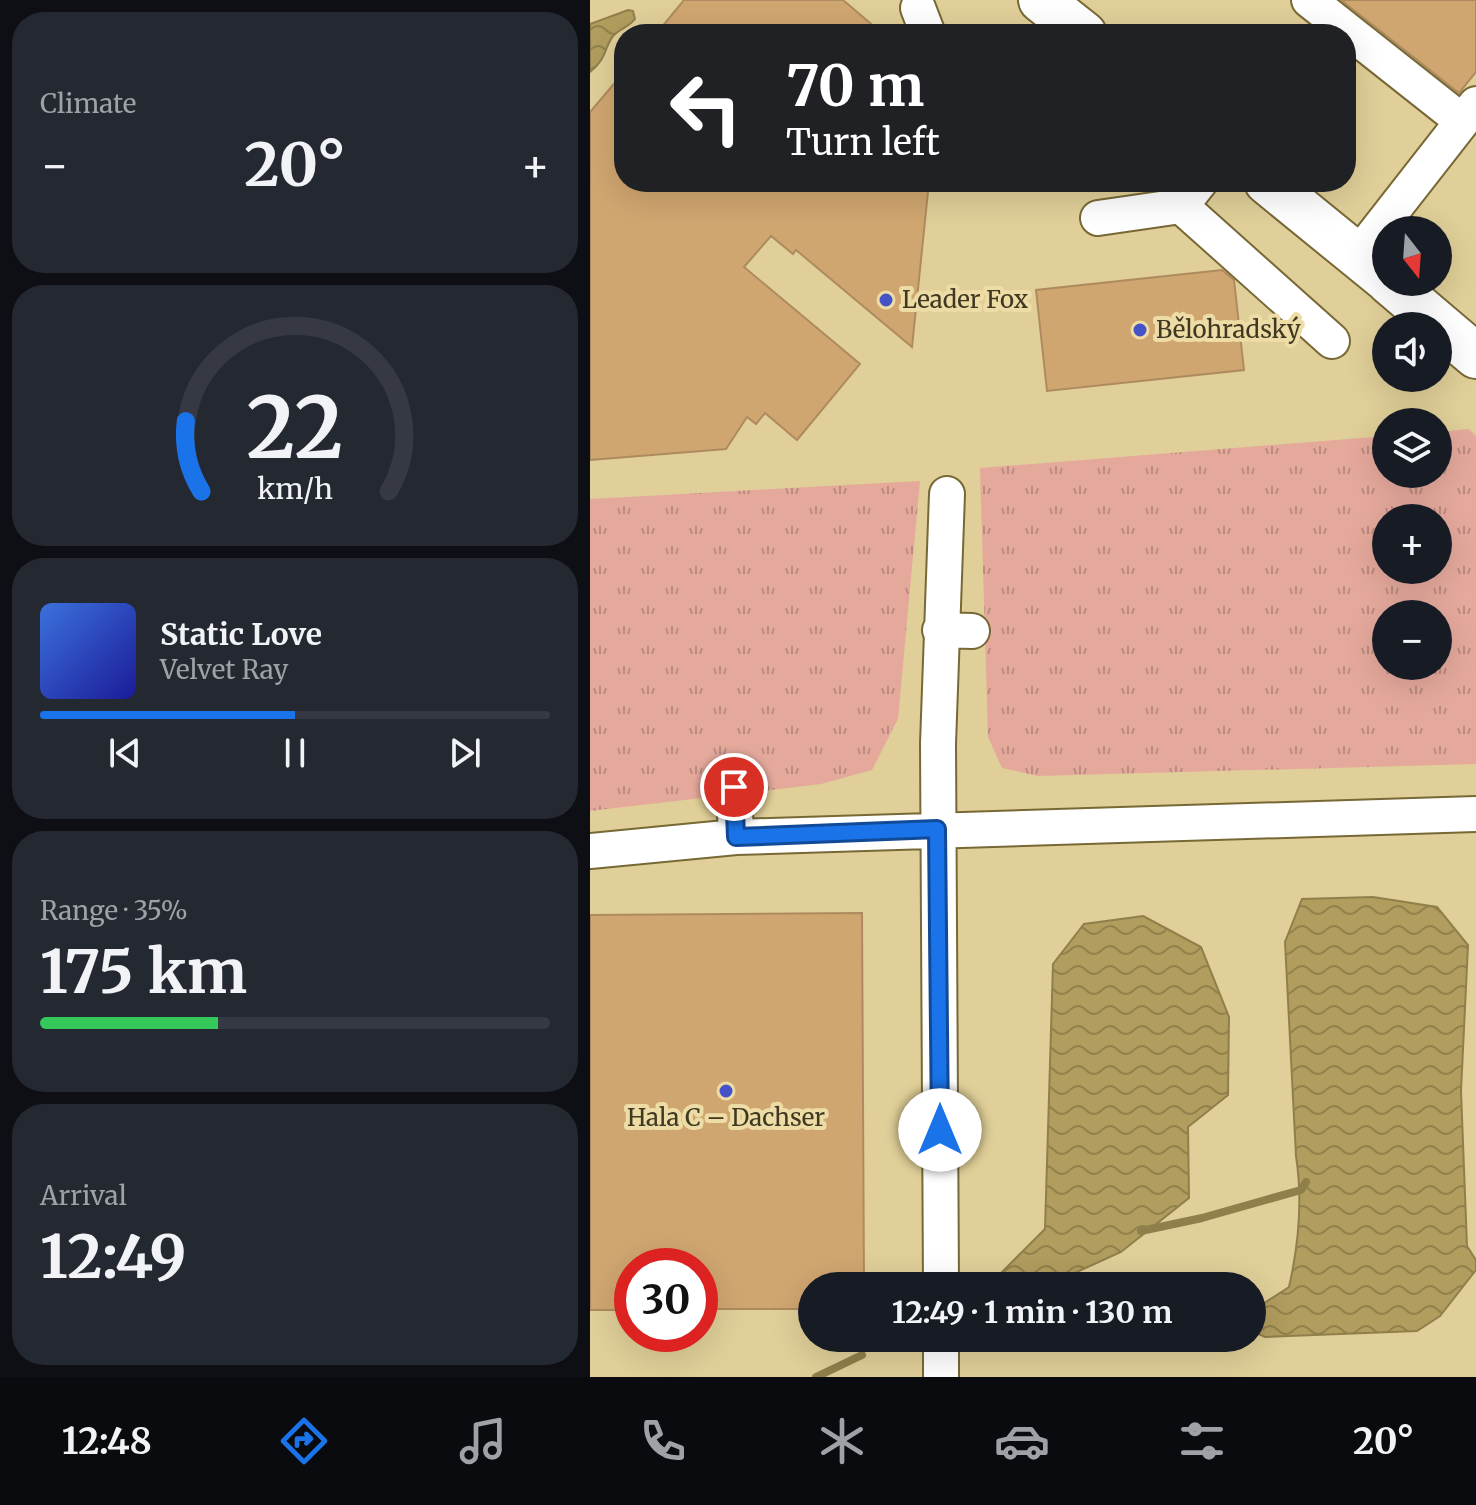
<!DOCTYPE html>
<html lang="en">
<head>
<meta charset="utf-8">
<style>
	:root { --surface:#171b24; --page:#242831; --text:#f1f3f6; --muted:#9ea1a6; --line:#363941; --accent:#1a73e8 }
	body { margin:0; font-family:Merriweather,serif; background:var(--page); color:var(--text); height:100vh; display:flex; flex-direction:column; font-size:30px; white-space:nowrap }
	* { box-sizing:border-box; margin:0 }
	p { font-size:26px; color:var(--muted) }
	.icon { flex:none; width:44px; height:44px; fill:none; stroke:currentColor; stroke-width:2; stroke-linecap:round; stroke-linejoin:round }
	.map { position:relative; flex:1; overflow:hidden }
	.drawer { display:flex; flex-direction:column; gap:12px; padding:12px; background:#0d0f14; width:590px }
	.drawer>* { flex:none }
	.guide { position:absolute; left:24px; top:24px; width:742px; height:168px; border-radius:32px; box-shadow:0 8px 32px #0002; background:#202124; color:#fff; overflow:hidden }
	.needle { width:52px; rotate:163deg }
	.tools { position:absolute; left:782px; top:216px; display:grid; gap:16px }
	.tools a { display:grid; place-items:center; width:80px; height:80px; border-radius:50%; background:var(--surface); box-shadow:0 8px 32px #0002; font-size:40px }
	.speed { position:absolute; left:24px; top:1248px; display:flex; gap:16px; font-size:40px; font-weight:700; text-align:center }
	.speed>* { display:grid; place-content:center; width:104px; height:104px; border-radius:50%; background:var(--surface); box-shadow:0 8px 32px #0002; line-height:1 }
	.speed .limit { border:12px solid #d22; background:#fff; color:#111 }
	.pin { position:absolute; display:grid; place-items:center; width:68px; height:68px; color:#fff; margin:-34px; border:4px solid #fff; border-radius:50%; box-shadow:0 2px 8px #0007 }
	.me { position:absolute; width:88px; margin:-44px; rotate:0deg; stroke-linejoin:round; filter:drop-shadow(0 0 6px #0008) }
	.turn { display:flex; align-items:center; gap:28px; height:168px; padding:0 40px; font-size:36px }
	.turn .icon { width:104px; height:104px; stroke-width:2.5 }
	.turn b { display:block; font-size:56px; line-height:68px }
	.big { font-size:60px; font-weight:700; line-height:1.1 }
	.drawer .card { flex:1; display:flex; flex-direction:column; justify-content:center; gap:12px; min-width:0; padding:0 28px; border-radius:32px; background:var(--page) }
	.drawer .dial { align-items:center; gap:0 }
	.dial svg { height:208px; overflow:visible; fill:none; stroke:var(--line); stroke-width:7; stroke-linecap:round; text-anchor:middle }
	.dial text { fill:var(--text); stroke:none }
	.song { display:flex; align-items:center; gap:24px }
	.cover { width:96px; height:96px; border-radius:12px; background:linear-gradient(135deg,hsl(220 70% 55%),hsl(240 70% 35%)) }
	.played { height:8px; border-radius:4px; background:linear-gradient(90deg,var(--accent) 50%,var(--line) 50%) }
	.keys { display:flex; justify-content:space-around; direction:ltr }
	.heat { display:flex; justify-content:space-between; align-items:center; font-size:44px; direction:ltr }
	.charge { height:12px; border-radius:6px; background:linear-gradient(90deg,#34c759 35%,var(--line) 0) }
	.trip { position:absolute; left:208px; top:1272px; width:468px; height:80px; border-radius:40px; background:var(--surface); box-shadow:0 8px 32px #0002; font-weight:700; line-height:80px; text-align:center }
	.tab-bar { display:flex; height:128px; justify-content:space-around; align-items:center; background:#090b0e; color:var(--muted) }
	.tab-bar .icon { width:56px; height:56px }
	.tab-bar .selected { color:var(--accent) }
	.tab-bar b { font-size:36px; color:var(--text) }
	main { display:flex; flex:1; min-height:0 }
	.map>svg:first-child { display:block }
</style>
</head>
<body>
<main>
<section class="drawer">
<div class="card"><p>Climate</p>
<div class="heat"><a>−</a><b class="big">20°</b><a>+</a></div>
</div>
<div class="card dial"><svg viewBox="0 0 100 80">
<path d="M14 69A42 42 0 1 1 86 69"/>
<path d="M14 69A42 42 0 0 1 8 42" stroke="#1a73e8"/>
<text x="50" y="56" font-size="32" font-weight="700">22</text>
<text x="50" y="72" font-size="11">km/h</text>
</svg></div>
<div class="card">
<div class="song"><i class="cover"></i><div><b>Static Love</b><p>Velvet Ray</p></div></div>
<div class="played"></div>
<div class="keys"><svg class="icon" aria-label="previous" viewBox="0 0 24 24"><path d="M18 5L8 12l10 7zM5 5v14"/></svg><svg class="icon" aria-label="pause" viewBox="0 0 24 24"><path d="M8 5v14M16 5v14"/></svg><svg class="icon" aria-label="next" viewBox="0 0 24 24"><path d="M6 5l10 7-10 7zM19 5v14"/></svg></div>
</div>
<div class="card"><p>Range · 35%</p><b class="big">175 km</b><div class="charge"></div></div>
<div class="card"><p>Arrival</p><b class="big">12:49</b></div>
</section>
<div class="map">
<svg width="886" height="1377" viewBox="0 0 886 1377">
	<defs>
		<pattern id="grass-tufts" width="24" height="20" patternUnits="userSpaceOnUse" patternTransform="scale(2)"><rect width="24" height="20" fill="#e5a99c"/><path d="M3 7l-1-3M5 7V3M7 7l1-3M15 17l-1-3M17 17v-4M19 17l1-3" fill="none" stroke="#bb8b7f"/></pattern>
		<pattern id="water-waves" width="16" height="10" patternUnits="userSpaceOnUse" patternTransform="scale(2)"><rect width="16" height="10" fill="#b19d5d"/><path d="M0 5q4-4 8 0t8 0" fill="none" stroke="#91814c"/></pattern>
	</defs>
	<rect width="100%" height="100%" fill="#e0cf98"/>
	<path fill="url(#grass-tufts)" fill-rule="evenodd" d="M879 429 886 436V764L448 776 412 768 398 737 390 468 796 436V474H848V432ZM796 518H848V570H796ZM796 614H848V666H796Z
		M330 481 308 719 282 770 231 784 0 811V499Z"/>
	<path fill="url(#water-waves)" stroke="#8f7f4b" stroke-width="2" d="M38 10 43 11 45 19C39 27 31 28 24 35 14 46 18 58 0 72V24Z
		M783 897 847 907 878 945 871 1091 877 1246 886 1260V1270L850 1316 827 1331 675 1337 662 1331V1311L699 1287C709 1243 713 1201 706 1156L695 942 712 899Z
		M553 916 611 947 639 1017 638 1095 598 1127 599 1198 531 1252 456 1286H407L405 1279 455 1229 463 964 494 924Z"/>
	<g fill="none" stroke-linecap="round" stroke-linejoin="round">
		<path stroke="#8f7f4b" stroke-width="8" d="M551 1231 612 1218 711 1190 716 1182
			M226 1377 272 1355"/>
	</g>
	<path fill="#d0a670" stroke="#ae8b5e" stroke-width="2" d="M94 0H253L293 34H66Z
		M751 0H886V72L869 93Z
		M34 72V182H339L322 347 206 250 203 254 181 236 154 267 270 364 207 440 175 413 166 424 157 417 136 449 0 460V112Z
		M632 270 644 280 654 370 457 391 446 290Z
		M272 913 274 1286H222V1309H110V1266H42V1310H0V915Z"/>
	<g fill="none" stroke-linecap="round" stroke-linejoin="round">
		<g stroke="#786835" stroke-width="38">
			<path id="minor" d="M719 0 872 121
				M328 8 338 34
				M610 182 591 206 742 341
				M508 218 591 206
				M768 255 886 104
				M350 630 382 631
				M144 787 146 837
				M0 851 146 837 886 814
				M351 1286 348 744 357 494
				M351 1338V1377"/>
		</g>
		<g stroke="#786835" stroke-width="48">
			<path id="major" d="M451 0 494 34
				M677 182 796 279
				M799 282 886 356"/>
		</g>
		<use href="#minor" stroke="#fff" stroke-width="34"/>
		<use href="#major" stroke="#fff" stroke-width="44"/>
	</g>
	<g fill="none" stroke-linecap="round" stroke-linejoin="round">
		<g stroke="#114b97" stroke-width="20">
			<path id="route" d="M144 787 146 837 347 829 350 1130"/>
		</g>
		<use href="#route" stroke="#1a73e8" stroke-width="14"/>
	</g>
	<g fill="#4553c8" stroke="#eddca5" stroke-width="3">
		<circle cx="296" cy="300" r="8"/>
		<circle cx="550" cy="330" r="8"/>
		<circle cx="136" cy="1091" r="8"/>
	</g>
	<g text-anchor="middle" stroke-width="8" stroke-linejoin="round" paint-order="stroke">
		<g font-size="24" fill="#3f3822" stroke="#eddca5" text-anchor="start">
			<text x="312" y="308">Leader Fox</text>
			<text x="566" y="338">Bělohradský</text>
			<text x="136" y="1126" text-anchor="middle">Hala C – Dachser</text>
		</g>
	</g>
</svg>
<div class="tools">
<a><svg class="needle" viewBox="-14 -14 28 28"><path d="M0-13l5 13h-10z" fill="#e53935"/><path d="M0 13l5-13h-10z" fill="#9ea1a6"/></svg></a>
<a><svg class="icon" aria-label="sound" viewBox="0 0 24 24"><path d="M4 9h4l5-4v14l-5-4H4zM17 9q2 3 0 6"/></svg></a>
<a><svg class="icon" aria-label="layers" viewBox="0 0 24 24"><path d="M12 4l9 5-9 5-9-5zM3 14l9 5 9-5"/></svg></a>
<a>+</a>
<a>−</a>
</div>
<div class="speed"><div class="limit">30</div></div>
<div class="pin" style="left:144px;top:787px;background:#d93025"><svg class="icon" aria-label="arrive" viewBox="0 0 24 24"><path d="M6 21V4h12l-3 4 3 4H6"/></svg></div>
<svg class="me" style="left:350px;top:1130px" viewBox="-20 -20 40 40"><circle r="19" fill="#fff"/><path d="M0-13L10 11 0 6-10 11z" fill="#1a73e8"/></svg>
<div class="trip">12:49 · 1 min · 130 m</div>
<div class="guide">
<div class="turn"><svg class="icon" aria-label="left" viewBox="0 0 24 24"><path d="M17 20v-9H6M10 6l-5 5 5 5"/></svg><div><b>70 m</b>Turn left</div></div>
</div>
</div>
</main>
<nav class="tab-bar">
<b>12:48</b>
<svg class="icon selected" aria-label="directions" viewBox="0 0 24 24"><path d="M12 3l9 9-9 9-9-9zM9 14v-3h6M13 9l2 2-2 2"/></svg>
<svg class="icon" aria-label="music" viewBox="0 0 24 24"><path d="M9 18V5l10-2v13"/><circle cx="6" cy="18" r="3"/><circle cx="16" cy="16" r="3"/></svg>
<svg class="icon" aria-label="phone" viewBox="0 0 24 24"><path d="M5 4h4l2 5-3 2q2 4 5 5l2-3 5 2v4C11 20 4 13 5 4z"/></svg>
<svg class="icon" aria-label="climate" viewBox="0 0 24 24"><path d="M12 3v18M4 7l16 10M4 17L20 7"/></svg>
<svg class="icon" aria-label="car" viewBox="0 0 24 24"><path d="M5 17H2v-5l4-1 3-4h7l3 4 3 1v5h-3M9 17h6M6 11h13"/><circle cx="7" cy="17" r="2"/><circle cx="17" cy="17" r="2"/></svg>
<svg class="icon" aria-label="filters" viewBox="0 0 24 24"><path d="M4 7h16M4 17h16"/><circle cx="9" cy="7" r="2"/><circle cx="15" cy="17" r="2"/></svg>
<b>20°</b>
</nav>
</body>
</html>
